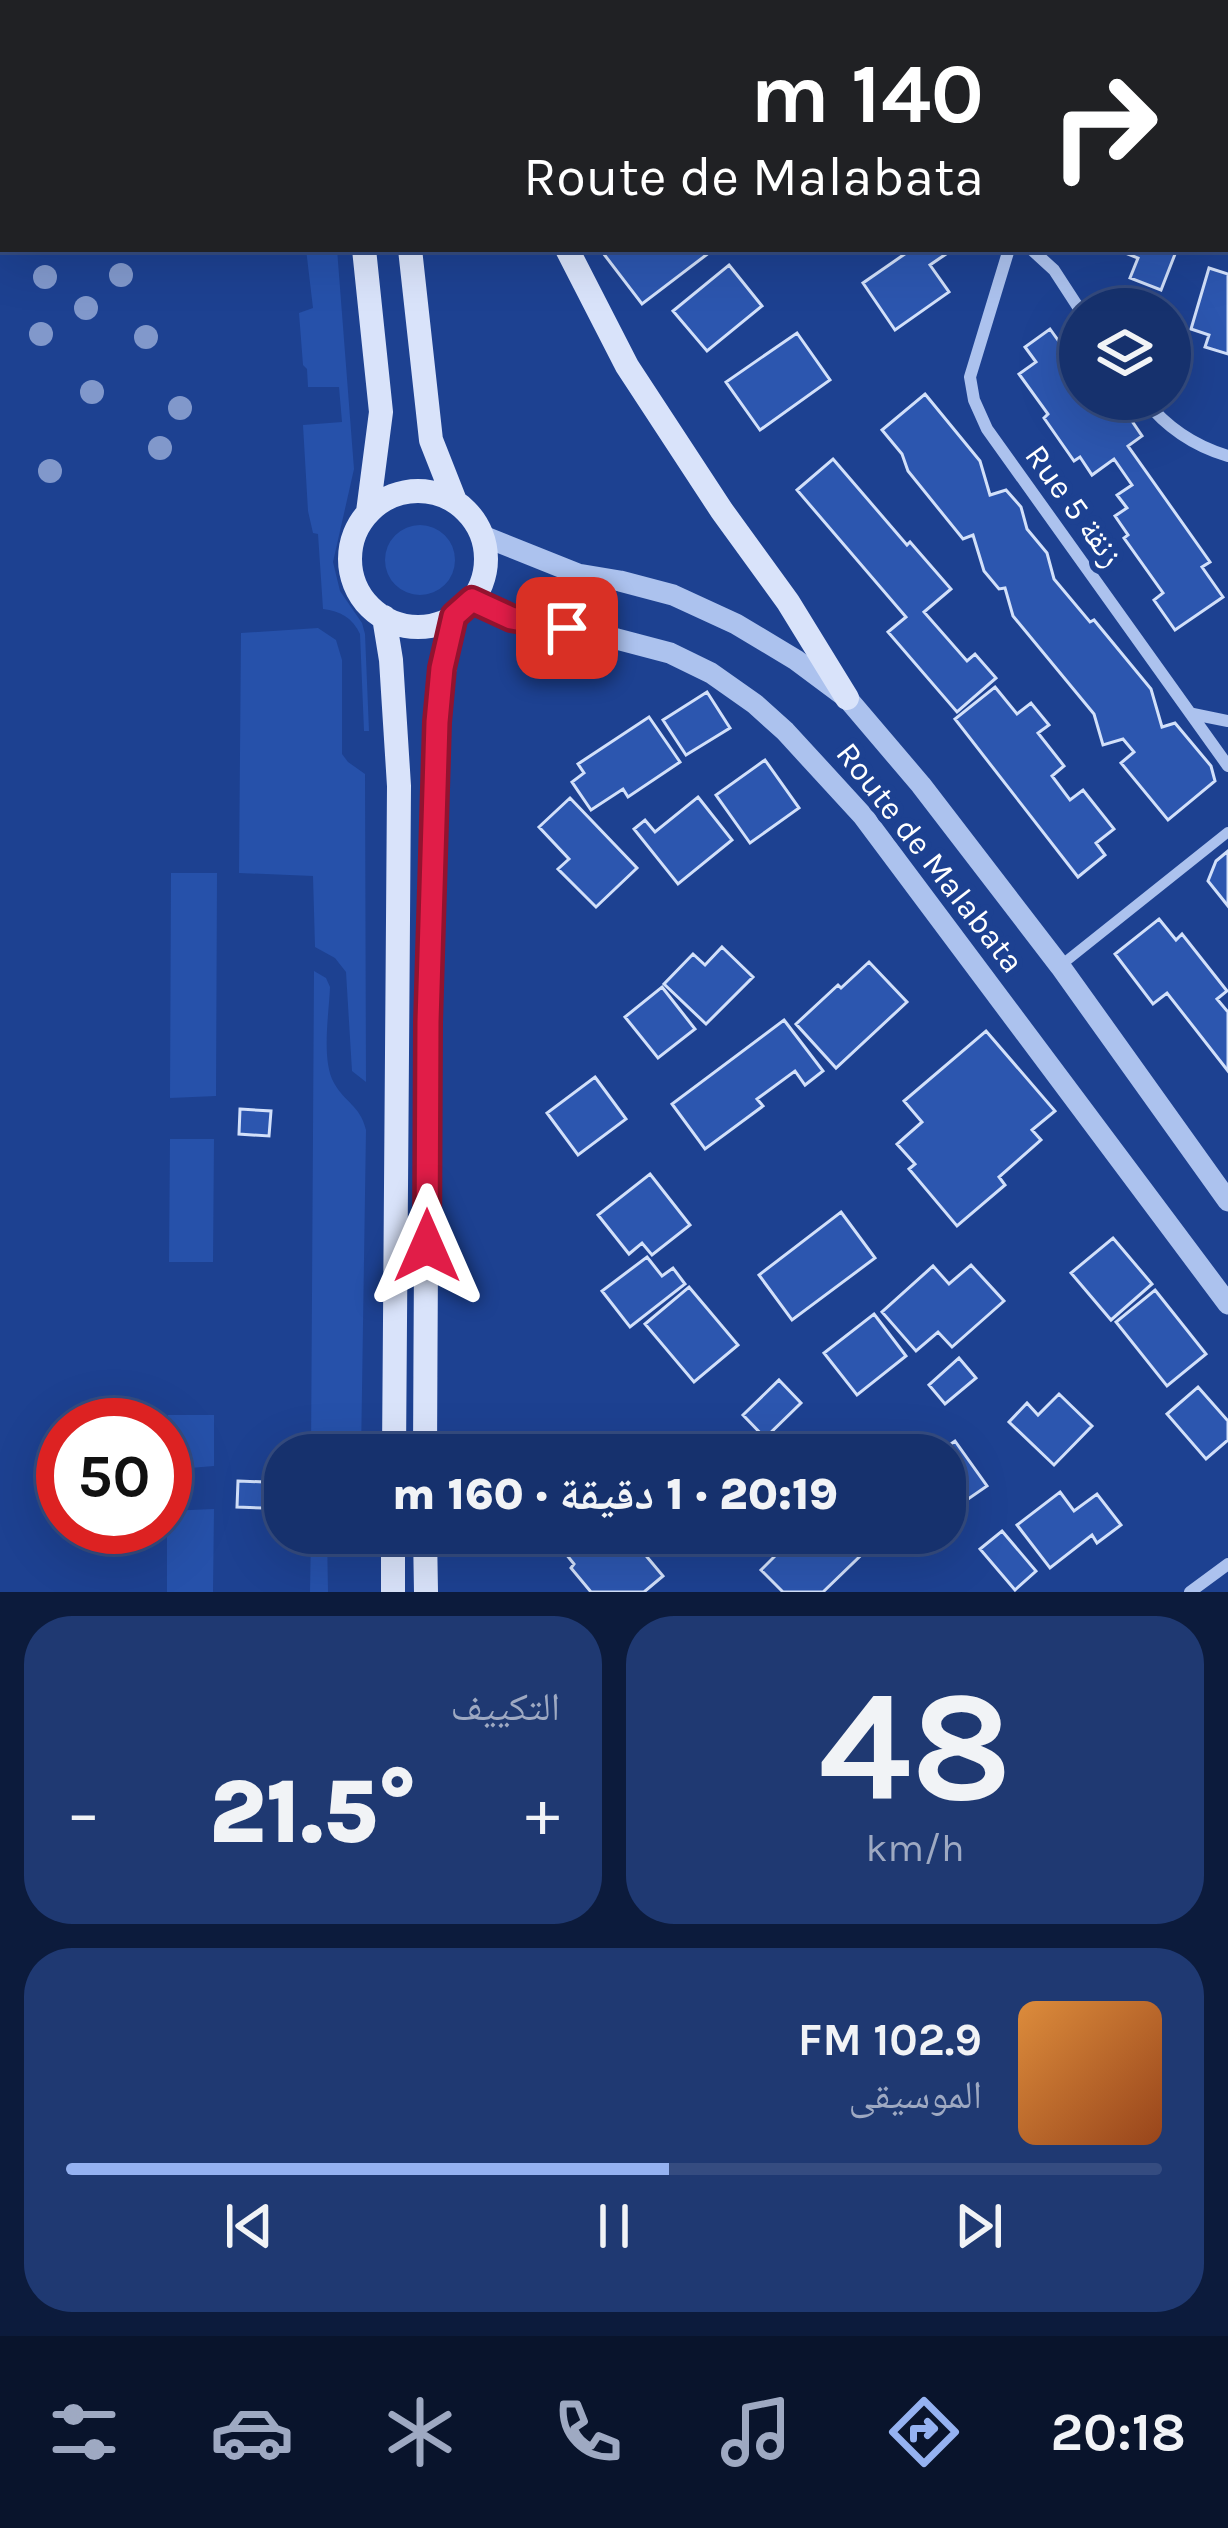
<!DOCTYPE html>
<html lang="ar">
<head>
<meta charset="utf-8">
<style>
	:root { --surface:#16316d; --page:#1f3972; --text:#f1f3f6; --muted:#9ea9c2; --line:#354c80; --accent:#95b2f1 }
	body { margin:0; font-family:Karla,"Noto Naskh Arabic",sans-serif; background:var(--page); color:var(--text); direction:rtl; height:100vh; display:flex; flex-direction:column; font-size:45px; white-space:nowrap }
	* { box-sizing:border-box; margin:0 }
	p { font-size:39px; color:var(--muted) }
	.icon { flex:none; width:66px; height:66px; fill:none; stroke:currentColor; stroke-width:2; stroke-linecap:round; stroke-linejoin:round }
	.map { position:relative; height:1592px; overflow:hidden; direction:ltr }
	.panel { display:flex; flex-direction:column; gap:24px; padding:24px; background:#0c1b3c; flex:1 }
	.panel>* { flex:none }
	.banner { position:absolute; left:0px; top:0px; width:1230px; height:252px; box-shadow:0 12px 48px #0002,0 0 0 3px var(--line); direction:rtl; background:#202124; color:#fff; overflow:hidden }
	.buttons { position:absolute; left:1059px; top:288px; display:grid; gap:24px }
	.buttons a { display:grid; place-items:center; width:132px; height:132px; border-radius:50%; background:var(--surface); box-shadow:0 12px 48px #0002,0 0 0 3px var(--line); font-size:60px }
	.speed { position:absolute; left:36px; top:1398px; display:flex; gap:24px; font-size:60px; font-weight:700; text-align:center }
	.speed>* { display:grid; place-content:center; width:156px; height:156px; border-radius:50%; background:var(--surface); box-shadow:0 12px 48px #0002,0 0 0 3px var(--line); line-height:1 }
	.speed .limit { border:18px solid #d22; background:#fff; color:#111 }
	.pin { position:absolute; display:grid; place-items:center; width:102px; height:102px; color:#fff; margin:-51px; border-radius:24px; box-shadow:0 6px 18px #0006 }
	.me { position:absolute; width:132px; margin:-66px; rotate:0deg; stroke-linejoin:round; filter:drop-shadow(0 0 9px #0008) }
	.turn { display:flex; align-items:center; gap:42px; height:252px; padding:0 48px; font-size:54px }
	.turn .icon { width:156px; height:156px; stroke-width:2.5 }
	.turn b { display:block; font-size:84px; line-height:102px }
	.big { font-size:90px; font-weight:800; line-height:1.1 }
	.panel .widget { flex:1; display:flex; flex-direction:column; justify-content:center; gap:18px; min-width:0; padding:0 42px; border-radius:48px; background:var(--page) }
	.panel .dial { align-items:center; gap:0 }
	.dial b { font-size:156px; line-height:1 }
	.song { display:flex; align-items:center; gap:36px }
	.cover { width:144px; height:144px; border-radius:18px; background:linear-gradient(135deg,hsl(30 70% 55%),hsl(20 70% 35%)) }
	.played { height:12px; border-radius:6px; background:linear-gradient(90deg,var(--accent) 55%,var(--line) 55%) }
	.keys { display:flex; justify-content:space-around; direction:ltr }
	.heat { display:flex; justify-content:space-between; align-items:center; font-size:66px; direction:ltr }
	.panel .tiles { flex:1; display:grid; gap:24px; grid-template-columns:1fr 1fr }
	.widget:last-child { grid-column:span 2 }
	.trip { position:absolute; left:264px; top:1434px; width:702px; height:120px; border-radius:48px; background:var(--surface); box-shadow:0 12px 48px #0002,0 0 0 3px var(--line); font-weight:800; line-height:120px; text-align:center; direction:rtl }
	.dock { display:flex; height:192px; justify-content:space-around; align-items:center; background:#09142c; color:var(--muted) }
	.dock .icon { width:84px; height:84px }
	.dock .selected { color:var(--accent) }
	.dock b { font-size:54px; color:var(--text) }
	.map>svg:first-child { display:block }
</style>
</head>
<body>
<div class="map">
<svg width="1228" height="1592" viewBox="0 0 1228 1592">
	<rect width="100%" height="100%" fill="#1d4191"/>
	<path fill="#2651aa" d="M306 249H337L354 469 333 562 340 591 362 623 365 634 369 731H364L360 634C353 618 340 611 323 609L318 534 313 533 308 511 303 425 342 422 339 387H308L307 369 303 365 299 313 313 308Z
		M385 560a35 35 0 1 1 70 0a35 35 0 1 1-70 0Z
		M318 628 336 640 342 660V754L348 762 365 774 366 1082 352 1071 346 972 335 958 315 947 313 876 239 873 241 633Z
		M171 873H217L216 1096 170 1098Z
		M314 971 326 978 330 987C329 1014 321 1060 334 1083 345 1103 360 1105 366 1130L361 1455H311Z
		M170 1139H214L213 1262H169Z
		M168 1415H214V1466L166 1470Z
		M214 1509 213 1592H167V1511Z
		M311 1533H327L328 1592H310Z"/>
	<path fill="#2c56af" stroke="#d2e0fa" stroke-width="3" d="M600 249H714L642 304Z
		M912 249H943L946 254 930 265 949 292 895 330 863 283Z
		M1115 249H1177L1161 290 1130 278 1138 258Z
		M729 265 762 306 707 351 673 311Z
		M1209 268 1228 274V354L1205 347 1209 335 1191 329Z
		M1050 329 1080 371V399H1117L1142 436 1128 446 1210 562 1202 567 1223 597 1175 630 1154 600 1163 593 1124 538 1128 535 1115 516 1127 508 1117 495 1132 485 1114 459 1092 475 1080 457 1074 461 1044 418 1048 414 1019 374 1036 362 1025 347Z
		M797 333 830 380 760 430 726 382Z
		M925 394 980 461 990 495 1006 490 1021 507 1027 529 1047 553 1054 579 1090 622 1094 620 1151 689 1162 727 1175 723 1211 766 1215 781 1168 820 1121 763 1134 752 1123 739 1103 745 1094 714 1013 616 1005 588 999 589 984 571 973 535 963 539 908 471 902 454 882 430Z
		M833 459 907 545 910 542 951 589 924 612 967 661 975 654 996 678 957 712 888 632 906 617 797 490Z
		M995 687 1017 714 1031 703 1049 725 1038 733 1064 766 1052 776 1070 800 1083 790 1114 829 1096 843 1105 855 1078 877 955 719Z
		M707 692 730 728 686 755 663 720Z
		M649 717 680 762 628 797 623 789 591 810 572 782 584 773 578 764Z
		M765 760 799 808 750 843 716 795Z
		M698 797 732 840 678 884 634 829 645 820 655 832Z
		M570 798 637 868 596 907 558 869 569 859 539 827Z
		M1228 851V906L1208 881 1216 861Z
		M1159 919 1176 940 1182 934 1227 991 1217 999 1228 1012V1071L1167 993 1153 1004 1115 954Z
		M722 947 753 977 706 1024 664 984 693 954 705 965Z
		M869 962 907 1002 836 1068 796 1024 838 985 841 988Z
		M662 987 695 1029 658 1058 625 1017Z
		M784 1020 823 1071 805 1085 795 1071 757 1099 763 1106 705 1149 672 1104Z
		M986 1031 1055 1111 1032 1130 1041 1140 999 1177 1005 1185 957 1226 909 1169 915 1164 897 1144 922 1122 904 1101Z
		M595 1077 626 1119 578 1155 547 1113Z
		M240 1109 271 1111 269 1136 239 1134Z
		M650 1174 690 1225 652 1255 642 1243 629 1254 598 1215Z
		M841 1212 875 1258 792 1320 759 1275Z
		M1113 1238 1152 1284 1111 1320 1071 1273Z
		M647 1257 662 1276 673 1268 685 1284 630 1327 602 1291Z
		M971 1265 1004 1301 952 1347 938 1332 916 1351 882 1312 933 1266 949 1284Z
		M689 1287 738 1345 694 1382 645 1324Z
		M1155 1290 1206 1354 1167 1386 1116 1322Z
		M874 1314 906 1356 857 1395 824 1353Z
		M959 1358 976 1378 945 1404 929 1385Z
		M779 1380 801 1403 765 1438 743 1415Z
		M1198 1387 1228 1421V1440L1206 1459 1167 1414Z
		M1059 1394 1092 1426 1054 1465 1009 1422 1027 1403 1038 1415Z
		M955 1441 987 1486 945 1515V1455H935Z
		M238 1481 264 1482 263 1508 237 1507Z
		M1060 1492 1074 1511 1097 1494 1121 1525 1097 1543 1092 1535 1050 1568 1017 1525Z
		M1002 1531 1036 1571 1015 1590 980 1549Z
		M549 1533H627L663 1576 644 1592H591L571 1568 574 1564Z
		M798 1533H884L823 1592H783L761 1570Z"/>
	<g fill="none" stroke-linecap="round" stroke-linejoin="round">
		<path stroke="#acc2ee" stroke-width="10" d="M1060 966 1228 832"/>
		<path stroke="#acc2ee" stroke-width="12" d="M608 0 614 3
			M1083 3 1084 0
			M1009 249 970 377 974 400 987 429 1228 766
			M1031 249 1054 270 1080 310
			M1144 399C1166 427 1194 446 1228 456
			M1193 714 1228 721
			M1190 1592 1228 1564"/>
		<path stroke="#acc2ee" stroke-width="21" d="M483 536 578 574 620 581 673 595 736 624 796 660 847 698 921 785 1060 966 1228 1201
			M472 600 511 618 613 638 670 653 711 673 755 704 785 731 863 816 1228 1304"/>
		<path stroke="#d9e3fa" stroke-width="24" d="M343 0V3
			M385 0V3
			M460 0 461 3
			M364 249 381 412 368 512
			M410 249 431 440 455 501
			M567 249 627 366 722 511 788 602 847 698
			M350 559a68 68 0 1 1 136 0a68 68 0 1 1-136 0Z
			M384 617 391 660 399 786 394 1455
			M425 1455C426 1272 426 1090 432 907 435 808 432 713 454 616
			M425 1533 426 1592
			M393 1592V1533"/>
	</g>
	<g fill="#8198cb">
		<circle cx="121" cy="275" r="12"/>
		<circle cx="45" cy="277" r="12"/>
		<circle cx="86" cy="308" r="12"/>
		<circle cx="41" cy="334" r="12"/>
		<circle cx="146" cy="337" r="12"/>
		<circle cx="92" cy="392" r="12"/>
		<circle cx="180" cy="408" r="12"/>
		<circle cx="160" cy="448" r="12"/>
		<circle cx="50" cy="471" r="12"/>
	</g>
	<g fill="none" stroke-linecap="round" stroke-linejoin="round">
		<g stroke="#92132f" stroke-width="30">
			<path id="route" d="M427 1246 428 1022 437 722 442 668 454 616 472 600 511 618 567 628"/>
		</g>
		<use href="#route" stroke="#e11d48" stroke-width="21"/>
	</g>
	<g text-anchor="middle" stroke-width="12" stroke-linejoin="round" paint-order="stroke">
		<g font-size="33" fill="#fff" stroke="#1d4191">
			<text transform="translate(1075 505) rotate(54)" y="12">Rue 5 زنقة</text>
			<text transform="translate(931 857) rotate(52)" y="12">Route de Malabata</text>
		</g>
	</g>
</svg>
<div class="buttons">
<a><svg class="icon" aria-label="layers" viewBox="0 0 24 24"><path d="M12 4l9 5-9 5-9-5zM3 14l9 5 9-5"/></svg></a>
</div>
<div class="speed"><div class="limit">50</div></div>
<div class="pin" style="left:567px;top:628px;background:#d93025"><svg class="icon" aria-label="arrive" viewBox="0 0 24 24"><path d="M6 21V4h12l-3 4 3 4H6"/></svg></div>
<svg class="me" style="left:427px;top:1246px" viewBox="-20 -20 40 40"><path d="M0-17L14 15 0 8-14 15z" fill="#e11d48" stroke="#fff" stroke-width="4"/></svg>
<div class="trip">20:19 · 1 دقيقة · 160 m</div>
<div class="banner">
<div class="turn"><svg class="icon" aria-label="right" viewBox="0 0 24 24"><path d="M7 20v-9h11M14 6l5 5-5 5"/></svg><div><b>140 m</b>Route de Malabata</div></div>
</div>
</div>
<section class="panel">
<div class="tiles">
<div class="widget dial"><b>48</b><p>km/h</p></div>
<div class="widget"><p>التكييف</p>
<div class="heat"><a>−</a><b class="big">21.5°</b><a>+</a></div>
</div>
<div class="widget">
<div class="song"><i class="cover"></i><div><b>102.9 FM</b><p>الموسيقى</p></div></div>
<div class="played"></div>
<div class="keys"><svg class="icon" aria-label="previous" viewBox="0 0 24 24"><path d="M18 5L8 12l10 7zM5 5v14"/></svg><svg class="icon" aria-label="pause" viewBox="0 0 24 24"><path d="M8 5v14M16 5v14"/></svg><svg class="icon" aria-label="next" viewBox="0 0 24 24"><path d="M6 5l10 7-10 7zM19 5v14"/></svg></div>
</div>
</div>
</section>
<nav class="dock">
<b>20:18</b>
<svg class="icon selected" aria-label="directions" viewBox="0 0 24 24"><path d="M12 3l9 9-9 9-9-9zM9 14v-3h6M13 9l2 2-2 2"/></svg>
<svg class="icon" aria-label="music" viewBox="0 0 24 24"><path d="M9 18V5l10-2v13"/><circle cx="6" cy="18" r="3"/><circle cx="16" cy="16" r="3"/></svg>
<svg class="icon" aria-label="phone" viewBox="0 0 24 24"><path d="M5 4h4l2 5-3 2q2 4 5 5l2-3 5 2v4C11 20 4 13 5 4z"/></svg>
<svg class="icon" aria-label="climate" viewBox="0 0 24 24"><path d="M12 3v18M4 7l16 10M4 17L20 7"/></svg>
<svg class="icon" aria-label="car" viewBox="0 0 24 24"><path d="M5 17H2v-5l4-1 3-4h7l3 4 3 1v5h-3M9 17h6M6 11h13"/><circle cx="7" cy="17" r="2"/><circle cx="17" cy="17" r="2"/></svg>
<svg class="icon" aria-label="filters" viewBox="0 0 24 24"><path d="M4 7h16M4 17h16"/><circle cx="9" cy="7" r="2"/><circle cx="15" cy="17" r="2"/></svg>
</nav>
</body>
</html>
